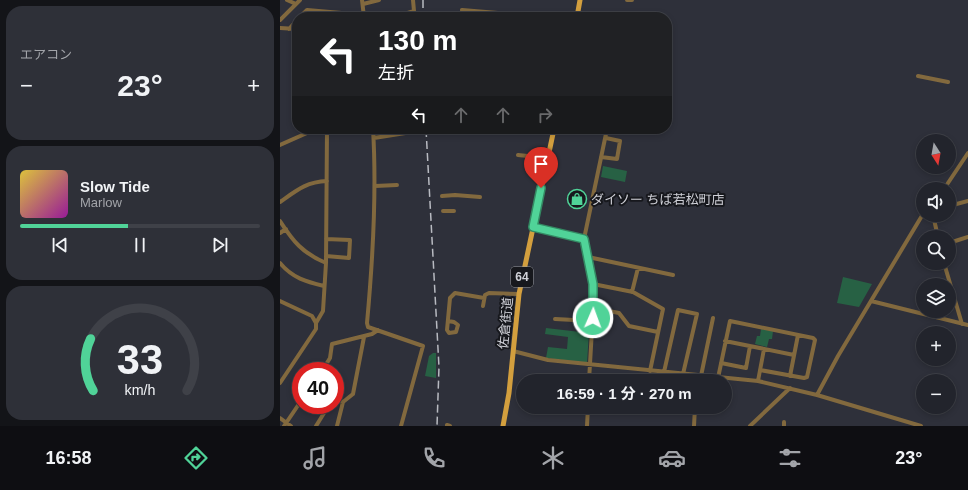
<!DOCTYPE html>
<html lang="ja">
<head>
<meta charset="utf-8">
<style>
	:root { --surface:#22242c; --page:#2e3038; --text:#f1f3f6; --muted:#a2a4a9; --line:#3f4148; --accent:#50d398 }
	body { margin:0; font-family:Arial,"Noto Sans JP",sans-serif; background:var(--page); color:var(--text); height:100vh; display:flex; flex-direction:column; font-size:15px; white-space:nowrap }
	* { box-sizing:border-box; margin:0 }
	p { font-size:13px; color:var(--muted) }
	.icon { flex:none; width:22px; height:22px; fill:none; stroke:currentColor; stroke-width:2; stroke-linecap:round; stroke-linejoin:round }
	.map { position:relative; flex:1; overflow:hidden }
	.details { display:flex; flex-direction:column; gap:6px; padding:6px; background:#131418; width:280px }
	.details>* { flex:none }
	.hud { position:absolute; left:12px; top:12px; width:380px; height:122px; border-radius:16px; box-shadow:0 2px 6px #0003,0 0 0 1px var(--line); background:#202124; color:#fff; overflow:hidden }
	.needle { width:26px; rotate:169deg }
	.buttons { position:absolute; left:636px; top:134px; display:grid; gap:8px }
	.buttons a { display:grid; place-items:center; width:40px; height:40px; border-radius:50%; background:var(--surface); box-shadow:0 2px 6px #0003,0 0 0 1px var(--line); font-size:20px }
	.speed { position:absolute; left:12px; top:362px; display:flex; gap:8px; font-size:20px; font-weight:700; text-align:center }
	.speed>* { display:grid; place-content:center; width:52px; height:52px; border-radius:50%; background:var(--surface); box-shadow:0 2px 6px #0003,0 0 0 1px var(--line); line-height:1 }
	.speed .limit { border:6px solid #d22; background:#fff; color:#111 }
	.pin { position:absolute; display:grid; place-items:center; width:34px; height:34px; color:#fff; margin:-41px -17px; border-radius:50% 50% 50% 0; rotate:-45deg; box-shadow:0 0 4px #0007 }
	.pin .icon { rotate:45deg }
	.me { position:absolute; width:44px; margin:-22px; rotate:2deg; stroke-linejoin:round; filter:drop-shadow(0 0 3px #0008) }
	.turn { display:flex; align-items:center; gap:14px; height:84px; padding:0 20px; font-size:18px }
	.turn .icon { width:52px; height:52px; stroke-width:2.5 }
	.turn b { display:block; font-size:28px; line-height:34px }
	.lanes { display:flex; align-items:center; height:38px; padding:0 20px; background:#0003; justify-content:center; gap:20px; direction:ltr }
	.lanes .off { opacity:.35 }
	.big { font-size:30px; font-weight:700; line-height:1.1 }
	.details .tile { flex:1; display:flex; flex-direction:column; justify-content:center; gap:6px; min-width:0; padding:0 14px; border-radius:16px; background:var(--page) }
	.details .dial { align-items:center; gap:0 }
	.dial svg { height:104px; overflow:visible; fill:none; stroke:var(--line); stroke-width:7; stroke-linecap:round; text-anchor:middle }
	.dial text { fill:var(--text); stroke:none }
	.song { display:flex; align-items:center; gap:12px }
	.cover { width:48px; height:48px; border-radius:6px; background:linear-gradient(135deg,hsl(50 70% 55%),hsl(300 70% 35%)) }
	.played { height:4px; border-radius:2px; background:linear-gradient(90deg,var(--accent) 45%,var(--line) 45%) }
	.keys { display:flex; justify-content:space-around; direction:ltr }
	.heat { display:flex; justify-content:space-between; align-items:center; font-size:22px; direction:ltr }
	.trip { position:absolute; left:236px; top:374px; width:216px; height:40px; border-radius:20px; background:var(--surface); box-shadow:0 2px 6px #0003,0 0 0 1px var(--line); font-weight:700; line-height:40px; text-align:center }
	.tabs { display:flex; height:64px; justify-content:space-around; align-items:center; background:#0e0e12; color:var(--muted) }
	.tabs .icon { width:28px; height:28px }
	.tabs .on { color:var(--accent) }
	.tabs b { font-size:18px; color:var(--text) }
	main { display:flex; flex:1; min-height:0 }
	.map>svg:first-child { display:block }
</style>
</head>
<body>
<main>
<section class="details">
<div class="tile"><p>エアコン</p>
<div class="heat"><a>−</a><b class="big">23°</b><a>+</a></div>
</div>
<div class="tile">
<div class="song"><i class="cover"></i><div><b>Slow Tide</b><p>Marlow</p></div></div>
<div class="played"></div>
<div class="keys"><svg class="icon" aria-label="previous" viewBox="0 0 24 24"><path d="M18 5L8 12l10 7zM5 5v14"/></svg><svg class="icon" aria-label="pause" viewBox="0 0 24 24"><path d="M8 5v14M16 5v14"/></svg><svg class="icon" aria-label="next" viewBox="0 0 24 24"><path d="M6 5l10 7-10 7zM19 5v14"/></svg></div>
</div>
<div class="tile dial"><svg viewBox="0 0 100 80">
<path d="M14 69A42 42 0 1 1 86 69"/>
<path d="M14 69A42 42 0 0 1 12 29" stroke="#50d398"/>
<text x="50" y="56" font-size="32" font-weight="700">33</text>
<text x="50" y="72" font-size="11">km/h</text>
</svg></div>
</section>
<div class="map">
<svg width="688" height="426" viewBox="0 0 688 426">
	<rect width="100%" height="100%" fill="#2e303a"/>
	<path fill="#276144" d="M323 166 347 171 345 182 321 177Z
		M563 277 592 284 579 307 557 303Z
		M266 328 309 333 307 363 266 358 268 347 287 349 288 337 265 334Z
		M481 329 493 331 492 339H489L487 347 475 344 477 336H480Z
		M153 353H156V378L145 376 149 356Z"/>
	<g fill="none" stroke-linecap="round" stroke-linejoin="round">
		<path stroke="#82693e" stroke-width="4" d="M7 0 16 4
			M82 0 84 17
			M347 0H352
			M83 4 99 0
			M20 17 27 10 73 14V17
			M115 17 134 11 133 0
			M183 17 182 10 230 14V17
			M0 20 20 0
			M0 28 17 29
			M9 29 17 20
			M638 76 668 82
			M93 129C97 194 93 258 87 323L88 327 143 346 121 426
			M94 138 138 131
			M0 145 36 129
			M238 155 267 158
			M321 157 337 159 340 141 326 138
			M95 186 117 185
			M664 189 688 153
			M175 195 200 197
			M162 196 175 195
			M0 202C17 190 26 182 47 181
			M669 206 688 201
			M163 211H174
			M653 215 658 237
			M0 221C13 241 22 253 46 263
			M253 227 304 239
			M0 233 6 229
			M669 243 688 237
			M46 256 69 258 70 240 46 239
			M308 257 393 275
			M0 263C12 278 27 282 44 286
			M664 263 682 324
			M313 284 353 292 383 309 370 371
			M352 292 358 268
			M0 301 32 316 36 323V329L0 383
			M591 301 688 325
			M203 306 205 295 209 293 239 294
			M313 308 339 313 349 326 378 332
			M275 319 313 321
			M168 321 174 322 178 325 176 332 169 333 167 330 170 298 175 293 204 298
			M36 323 43 311 46 263 47 129
			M445 341 514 355
			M233 351 268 360 478 381 537 395 641 426
			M441 363 466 368 470 346
			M42 371 50 358 52 344 92 334 98 330
			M384 372 398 310 417 314 403 374
			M421 376 433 318
			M510 376 518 335
			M438 378 450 321 533 338 535 340 527 377 524 378 480 370
			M309 381 314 295 304 239 327 129
			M478 381 484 349
			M537 395 558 356 643 214
			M55 400 63 402 57 426
			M63 402 73 394 84 337
			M0 418 11 426
			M504 422V426
			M167 425 170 426
			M4 426 21 401
			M36 426 49 405
			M307 426 308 407
			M414 426 415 407
			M470 426 510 388"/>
		<path stroke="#d39f3e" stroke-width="5" d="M297 17 300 0
			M223 426 229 393 239 294 274 129"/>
		<path stroke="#b8bac1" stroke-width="1.5" stroke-dasharray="8 4" stroke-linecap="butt" d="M143 0V17
			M146 129 159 367 157 426"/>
	</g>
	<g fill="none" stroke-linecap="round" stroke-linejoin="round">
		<g stroke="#348963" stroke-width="10">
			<path id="route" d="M261 188 253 227 304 239 313 284V318"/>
		</g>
		<use href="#route" stroke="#50d398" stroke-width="7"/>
	</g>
	<defs>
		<g id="shop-ring" transform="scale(1)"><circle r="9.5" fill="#17181d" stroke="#50d398" stroke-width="1.5"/><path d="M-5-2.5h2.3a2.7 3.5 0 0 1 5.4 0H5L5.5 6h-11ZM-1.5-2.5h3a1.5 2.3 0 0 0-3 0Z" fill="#50d398"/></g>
	</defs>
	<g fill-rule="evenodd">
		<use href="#shop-ring" x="297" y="199"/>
	</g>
	<g text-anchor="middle" stroke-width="4" stroke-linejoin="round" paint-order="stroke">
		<rect fill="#17181d" stroke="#989aa0" stroke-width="1" x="231" y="267" width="22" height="20" rx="3"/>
		<g font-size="12" font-weight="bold" fill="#d0d1d8">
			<text x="242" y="281">64</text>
		</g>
		<g font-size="13" fill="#d0d1d8" stroke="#17181d" text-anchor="start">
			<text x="311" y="204">ダイソー ちば若松町店</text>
		</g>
		<g font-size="13" fill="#d0d1d8" stroke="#17181d">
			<text transform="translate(225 323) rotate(-84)" y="5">佐倉街道</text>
		</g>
	</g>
</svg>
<div class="buttons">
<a><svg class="needle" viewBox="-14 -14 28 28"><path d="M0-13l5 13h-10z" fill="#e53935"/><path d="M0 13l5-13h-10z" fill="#a2a4a9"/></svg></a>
<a><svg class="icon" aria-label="sound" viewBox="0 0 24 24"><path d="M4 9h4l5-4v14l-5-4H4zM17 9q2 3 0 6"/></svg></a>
<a><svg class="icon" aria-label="search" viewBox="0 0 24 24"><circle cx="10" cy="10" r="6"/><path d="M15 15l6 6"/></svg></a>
<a><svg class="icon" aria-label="layers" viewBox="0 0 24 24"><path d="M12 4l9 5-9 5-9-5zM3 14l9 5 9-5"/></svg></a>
<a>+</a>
<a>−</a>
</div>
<div class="speed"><div class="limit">40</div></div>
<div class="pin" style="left:261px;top:188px;background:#d93025"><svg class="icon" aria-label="arrive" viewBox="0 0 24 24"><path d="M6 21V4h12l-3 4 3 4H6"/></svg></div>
<svg class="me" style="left:313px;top:318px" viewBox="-20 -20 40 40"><circle r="17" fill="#50d398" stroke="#fff" stroke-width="3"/><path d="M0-11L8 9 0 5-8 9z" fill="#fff"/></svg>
<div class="trip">16:59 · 1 分 · 270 m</div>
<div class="hud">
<div class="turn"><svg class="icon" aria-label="left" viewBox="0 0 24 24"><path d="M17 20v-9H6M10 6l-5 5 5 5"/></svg><div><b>130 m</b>左折</div></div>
<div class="lanes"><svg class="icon" aria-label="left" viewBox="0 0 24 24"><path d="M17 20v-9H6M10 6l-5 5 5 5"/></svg><svg class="icon off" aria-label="ahead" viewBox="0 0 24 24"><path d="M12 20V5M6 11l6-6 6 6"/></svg><svg class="icon off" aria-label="ahead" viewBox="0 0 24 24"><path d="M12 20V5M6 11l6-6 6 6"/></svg><svg class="icon off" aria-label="right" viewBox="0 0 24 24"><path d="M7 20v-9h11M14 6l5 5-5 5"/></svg></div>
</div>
</div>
</main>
<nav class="tabs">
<b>16:58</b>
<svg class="icon on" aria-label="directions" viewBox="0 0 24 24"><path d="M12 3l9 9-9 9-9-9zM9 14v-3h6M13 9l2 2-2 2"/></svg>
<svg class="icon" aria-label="music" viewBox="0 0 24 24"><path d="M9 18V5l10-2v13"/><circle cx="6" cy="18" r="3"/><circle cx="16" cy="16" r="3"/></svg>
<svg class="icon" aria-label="phone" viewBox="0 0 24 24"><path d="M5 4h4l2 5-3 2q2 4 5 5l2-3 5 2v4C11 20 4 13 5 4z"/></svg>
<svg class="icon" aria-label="climate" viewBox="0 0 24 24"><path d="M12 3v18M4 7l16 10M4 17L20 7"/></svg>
<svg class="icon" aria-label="car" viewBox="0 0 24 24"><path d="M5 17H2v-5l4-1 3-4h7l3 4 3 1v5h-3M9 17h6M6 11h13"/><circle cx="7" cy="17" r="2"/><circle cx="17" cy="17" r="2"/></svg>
<svg class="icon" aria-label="filters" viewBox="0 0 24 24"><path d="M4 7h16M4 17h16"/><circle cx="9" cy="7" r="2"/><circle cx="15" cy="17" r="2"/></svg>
<b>23°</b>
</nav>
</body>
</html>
